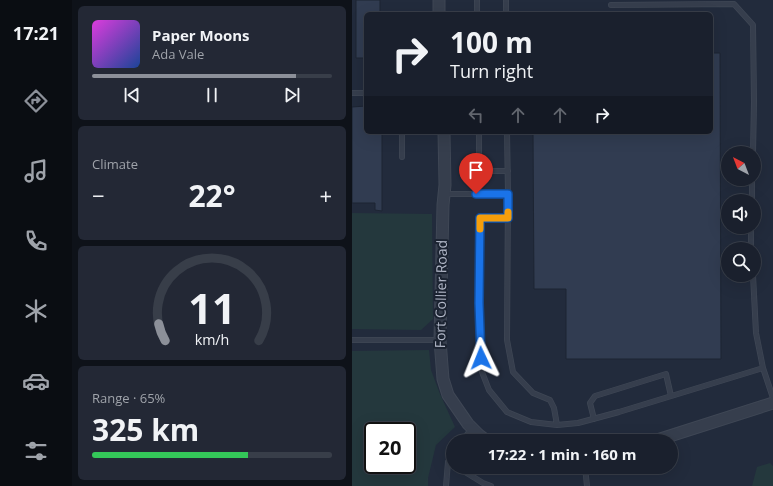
<!DOCTYPE html>
<html lang="en">
<head>
<meta charset="utf-8">
<style>
	:root { --surface:#1a202d; --page:#232835; --text:#f1f3f6; --muted:#9fa3aa; --line:#383e49; --accent:#8c9099 }
	body { margin:0; font-family:"Open Sans",sans-serif; background:var(--page); color:var(--text); height:100vh; display:flex; flex-direction:column; font-size:15px; white-space:nowrap }
	* { box-sizing:border-box; margin:0 }
	p { font-size:13px; color:var(--muted) }
	.icon { flex:none; width:22px; height:22px; fill:none; stroke:currentColor; stroke-width:2; stroke-linecap:round; stroke-linejoin:round }
	.map { position:relative; flex:1; overflow:hidden }
	.panel { display:flex; flex-direction:column; gap:6px; padding:6px; background:#0e1219; width:280px }
	.panel>* { flex:none }
	.guide { position:absolute; left:12px; top:12px; width:349px; height:122px; border-radius:6px; box-shadow:0 4px 16px #0002,0 0 0 1px var(--line); background:#1a202d; color:var(--text); overflow:hidden }
	.needle { width:26px; rotate:318deg }
	.tools { position:absolute; left:369px; top:146px; display:grid; gap:8px }
	.tools a { display:grid; place-items:center; width:40px; height:40px; border-radius:50%; background:var(--surface); box-shadow:0 4px 16px #0002,0 0 0 1px var(--line); font-size:20px }
	.speed { position:absolute; left:12px; top:422px; display:flex; gap:8px; font-size:20px; font-weight:700; text-align:center }
	.speed>* { display:grid; place-content:center; width:52px; height:52px; border-radius:50%; background:var(--surface); box-shadow:0 4px 16px #0002,0 0 0 1px var(--line); line-height:1 }
	.speed .limit { border:2px solid #111; border-radius:6px; background:#fff; color:#111 }
	.pin { position:absolute; display:grid; place-items:center; width:34px; height:34px; color:#fff; margin:-41px -17px; border-radius:50% 50% 50% 0; rotate:-45deg; box-shadow:0 0 4px #0007 }
	.pin .icon { rotate:45deg }
	.me { position:absolute; width:44px; margin:-22px; rotate:358deg; stroke-linejoin:round; filter:drop-shadow(0 0 3px #0008) }
	.turn { display:flex; align-items:center; gap:14px; height:84px; padding:0 20px; font-size:18px }
	.turn .icon { width:52px; height:52px; stroke-width:2.5 }
	.turn b { display:block; font-size:28px; line-height:34px }
	.lanes { display:flex; align-items:center; height:38px; padding:0 20px; background:#0003; justify-content:center; gap:20px; direction:ltr }
	.lanes .off { opacity:.35 }
	.big { font-size:30px; font-weight:700; line-height:1.1 }
	.panel .widget { flex:1; display:flex; flex-direction:column; justify-content:center; gap:6px; min-width:0; padding:0 14px; border-radius:6px; background:var(--page) }
	.panel .dial { align-items:center; gap:0 }
	.dial svg { height:104px; overflow:visible; fill:none; stroke:var(--line); stroke-width:7; stroke-linecap:round; text-anchor:middle }
	.dial text { fill:var(--text); stroke:none }
	.song { display:flex; align-items:center; gap:12px }
	.cover { width:48px; height:48px; border-radius:6px; background:linear-gradient(135deg,hsl(300 70% 55%),hsl(220 70% 35%)) }
	.played { height:4px; border-radius:2px; background:linear-gradient(90deg,var(--accent) 85%,var(--line) 85%) }
	.keys { display:flex; justify-content:space-around; direction:ltr }
	.heat { display:flex; justify-content:space-between; align-items:center; font-size:22px; direction:ltr }
	.charge { height:6px; border-radius:3px; background:linear-gradient(90deg,#34c759 65%,var(--line) 0) }
	.trip { position:absolute; left:94px; top:434px; width:232px; height:40px; border-radius:20px; background:var(--surface); box-shadow:0 4px 16px #0002,0 0 0 1px var(--line); font-weight:700; line-height:40px; text-align:center }
	main { display:flex; flex:1; min-height:0 }
	.dock { display:flex; flex-direction:column; width:72px; justify-content:space-around; align-items:center; background:#0a0d12; color:var(--muted) }
	.dock .icon { width:28px; height:28px }
	.dock .current { color:var(--accent) }
	.dock b { font-size:18px; color:var(--text) }
	.map>svg:first-child { display:block }
</style>
</head>
<body>
<main>
<nav class="dock">
<b>17:21</b>
<svg class="icon current" aria-label="directions" viewBox="0 0 24 24"><path d="M12 3l9 9-9 9-9-9zM9 14v-3h6M13 9l2 2-2 2"/></svg>
<svg class="icon" aria-label="music" viewBox="0 0 24 24"><path d="M9 18V5l10-2v13"/><circle cx="6" cy="18" r="3"/><circle cx="16" cy="16" r="3"/></svg>
<svg class="icon" aria-label="phone" viewBox="0 0 24 24"><path d="M5 4h4l2 5-3 2q2 4 5 5l2-3 5 2v4C11 20 4 13 5 4z"/></svg>
<svg class="icon" aria-label="climate" viewBox="0 0 24 24"><path d="M12 3v18M4 7l16 10M4 17L20 7"/></svg>
<svg class="icon" aria-label="car" viewBox="0 0 24 24"><path d="M5 17H2v-5l4-1 3-4h7l3 4 3 1v5h-3M9 17h6M6 11h13"/><circle cx="7" cy="17" r="2"/><circle cx="17" cy="17" r="2"/></svg>
<svg class="icon" aria-label="filters" viewBox="0 0 24 24"><path d="M4 7h16M4 17h16"/><circle cx="9" cy="7" r="2"/><circle cx="15" cy="17" r="2"/></svg>
</nav>
<section class="panel">
<div class="widget">
<div class="song"><i class="cover"></i><div><b>Paper Moons</b><p>Ada Vale</p></div></div>
<div class="played"></div>
<div class="keys"><svg class="icon" aria-label="previous" viewBox="0 0 24 24"><path d="M18 5L8 12l10 7zM5 5v14"/></svg><svg class="icon" aria-label="pause" viewBox="0 0 24 24"><path d="M8 5v14M16 5v14"/></svg><svg class="icon" aria-label="next" viewBox="0 0 24 24"><path d="M6 5l10 7-10 7zM19 5v14"/></svg></div>
</div>
<div class="widget"><p>Climate</p>
<div class="heat"><a>−</a><b class="big">22°</b><a>+</a></div>
</div>
<div class="widget dial"><svg viewBox="0 0 100 80">
<path d="M14 69A42 42 0 1 1 86 69"/>
<path d="M14 69A42 42 0 0 1 9 56" stroke="#8c9099"/>
<text x="50" y="56" font-size="32" font-weight="700">11</text>
<text x="50" y="72" font-size="11">km/h</text>
</svg></div>
<div class="widget"><p>Range · 65%</p><b class="big">325 km</b><div class="charge"></div></div>
</section>
<div class="map">
<svg width="421" height="486" viewBox="0 0 421 486">
	<rect width="100%" height="100%" fill="#222b3c"/>
	<path fill="#24383d" fill-rule="evenodd" d="M0 213 80 214 81 319 69 330 0 329Z
		M77 350 79 370 88 394 103 427 84 445 76 478V486H0V351ZM21 431H55V465H21Z
		M418 463 421 466V486H400L405 467Z"/>
	<path fill="#313c51" stroke="#1d2533" d="M4 0H28V14H14V58H4Z
		M359 53H368L369 359H214V289H182L181 132H359Z
		M14 106V132H30V211L23 210V203H0V107Z"/>
	<g fill="none" stroke-linecap="round" stroke-linejoin="round">
		<g stroke="#3f4755" stroke-width="6">
			<path id="service" d="M125 0V14
				M154 0V14
				M259 5 382 4 401 25 402 102 401 153
				M0 93H14
				M50 132V157
				M127 132V171H156
				M155 132 156 194
				M92 194H156L155 340 161 372 181 393 198 400 202 408 205 425 226 423 267 412 411 368 421 398
				M400 201V179
				M155 218H128L127 303 130 372 137 390 155 412 179 422 205 425
				M399 227V249
				M401 275 404 333 411 368
				M0 340H88
				M242 419 238 403 243 396 314 374 319 396
				M110 441 120 428
				M101 453 96 462 101 464
				M105 467 131 483 139 486
				M233 467 235 486
				M94 486 96 462"/>
		</g>
		<g stroke="#3f4755" stroke-width="13">
			<path id="tertiary" d="M87 0V14
				M92 132 93 185 91 205 88 340 91 379 96 395 116 424 127 435 135 441
				M302 441 421 403"/>
		</g>
		<use href="#service" stroke="#363e4d" stroke-width="4.5"/>
		<use href="#tertiary" stroke="#363e4d" stroke-width="11"/>
	</g>
	<g fill="none" stroke-linecap="round" stroke-linejoin="round">
		<g stroke="#114b97" stroke-width="10">
			<path id="route" d="M124 194H156V218H128L127 303 129 358"/>
		</g>
		<use href="#route" stroke="#1a73e8" stroke-width="7"/>
		<path stroke="#f59e0b" stroke-width="7" d="M128 229V218H156V212"/>
	</g>
	<g text-anchor="middle" stroke-width="4" stroke-linejoin="round" paint-order="stroke">
		<g font-size="14" fill="#b2b8c8" stroke="#1b2331">
			<text transform="translate(89 294) rotate(-89)" y="5">Fort Collier Road</text>
		</g>
	</g>
</svg>
<div class="tools">
<a><svg class="needle" viewBox="-14 -14 28 28"><path d="M0-13l5 13h-10z" fill="#e53935"/><path d="M0 13l5-13h-10z" fill="#9fa3aa"/></svg></a>
<a><svg class="icon" aria-label="sound" viewBox="0 0 24 24"><path d="M4 9h4l5-4v14l-5-4H4zM17 9q2 3 0 6"/></svg></a>
<a><svg class="icon" aria-label="search" viewBox="0 0 24 24"><circle cx="10" cy="10" r="6"/><path d="M15 15l6 6"/></svg></a>
</div>
<div class="speed"><div class="limit">20</div></div>
<div class="pin" style="left:124px;top:194px;background:#d93025"><svg class="icon" aria-label="arrive" viewBox="0 0 24 24"><path d="M6 21V4h12l-3 4 3 4H6"/></svg></div>
<svg class="me" style="left:129px;top:358px" viewBox="-20 -20 40 40"><path d="M0-17L14 15 0 8-14 15z" fill="#1a73e8" stroke="#fff" stroke-width="4"/></svg>
<div class="trip">17:22 · 1 min · 160 m</div>
<div class="guide">
<div class="turn"><svg class="icon" aria-label="right" viewBox="0 0 24 24"><path d="M7 20v-9h11M14 6l5 5-5 5"/></svg><div><b>100 m</b>Turn right</div></div>
<div class="lanes"><svg class="icon off" aria-label="left" viewBox="0 0 24 24"><path d="M17 20v-9H6M10 6l-5 5 5 5"/></svg><svg class="icon off" aria-label="ahead" viewBox="0 0 24 24"><path d="M12 20V5M6 11l6-6 6 6"/></svg><svg class="icon off" aria-label="ahead" viewBox="0 0 24 24"><path d="M12 20V5M6 11l6-6 6 6"/></svg><svg class="icon" aria-label="right" viewBox="0 0 24 24"><path d="M7 20v-9h11M14 6l5 5-5 5"/></svg></div>
</div>
</div>
</main>
</body>
</html>
